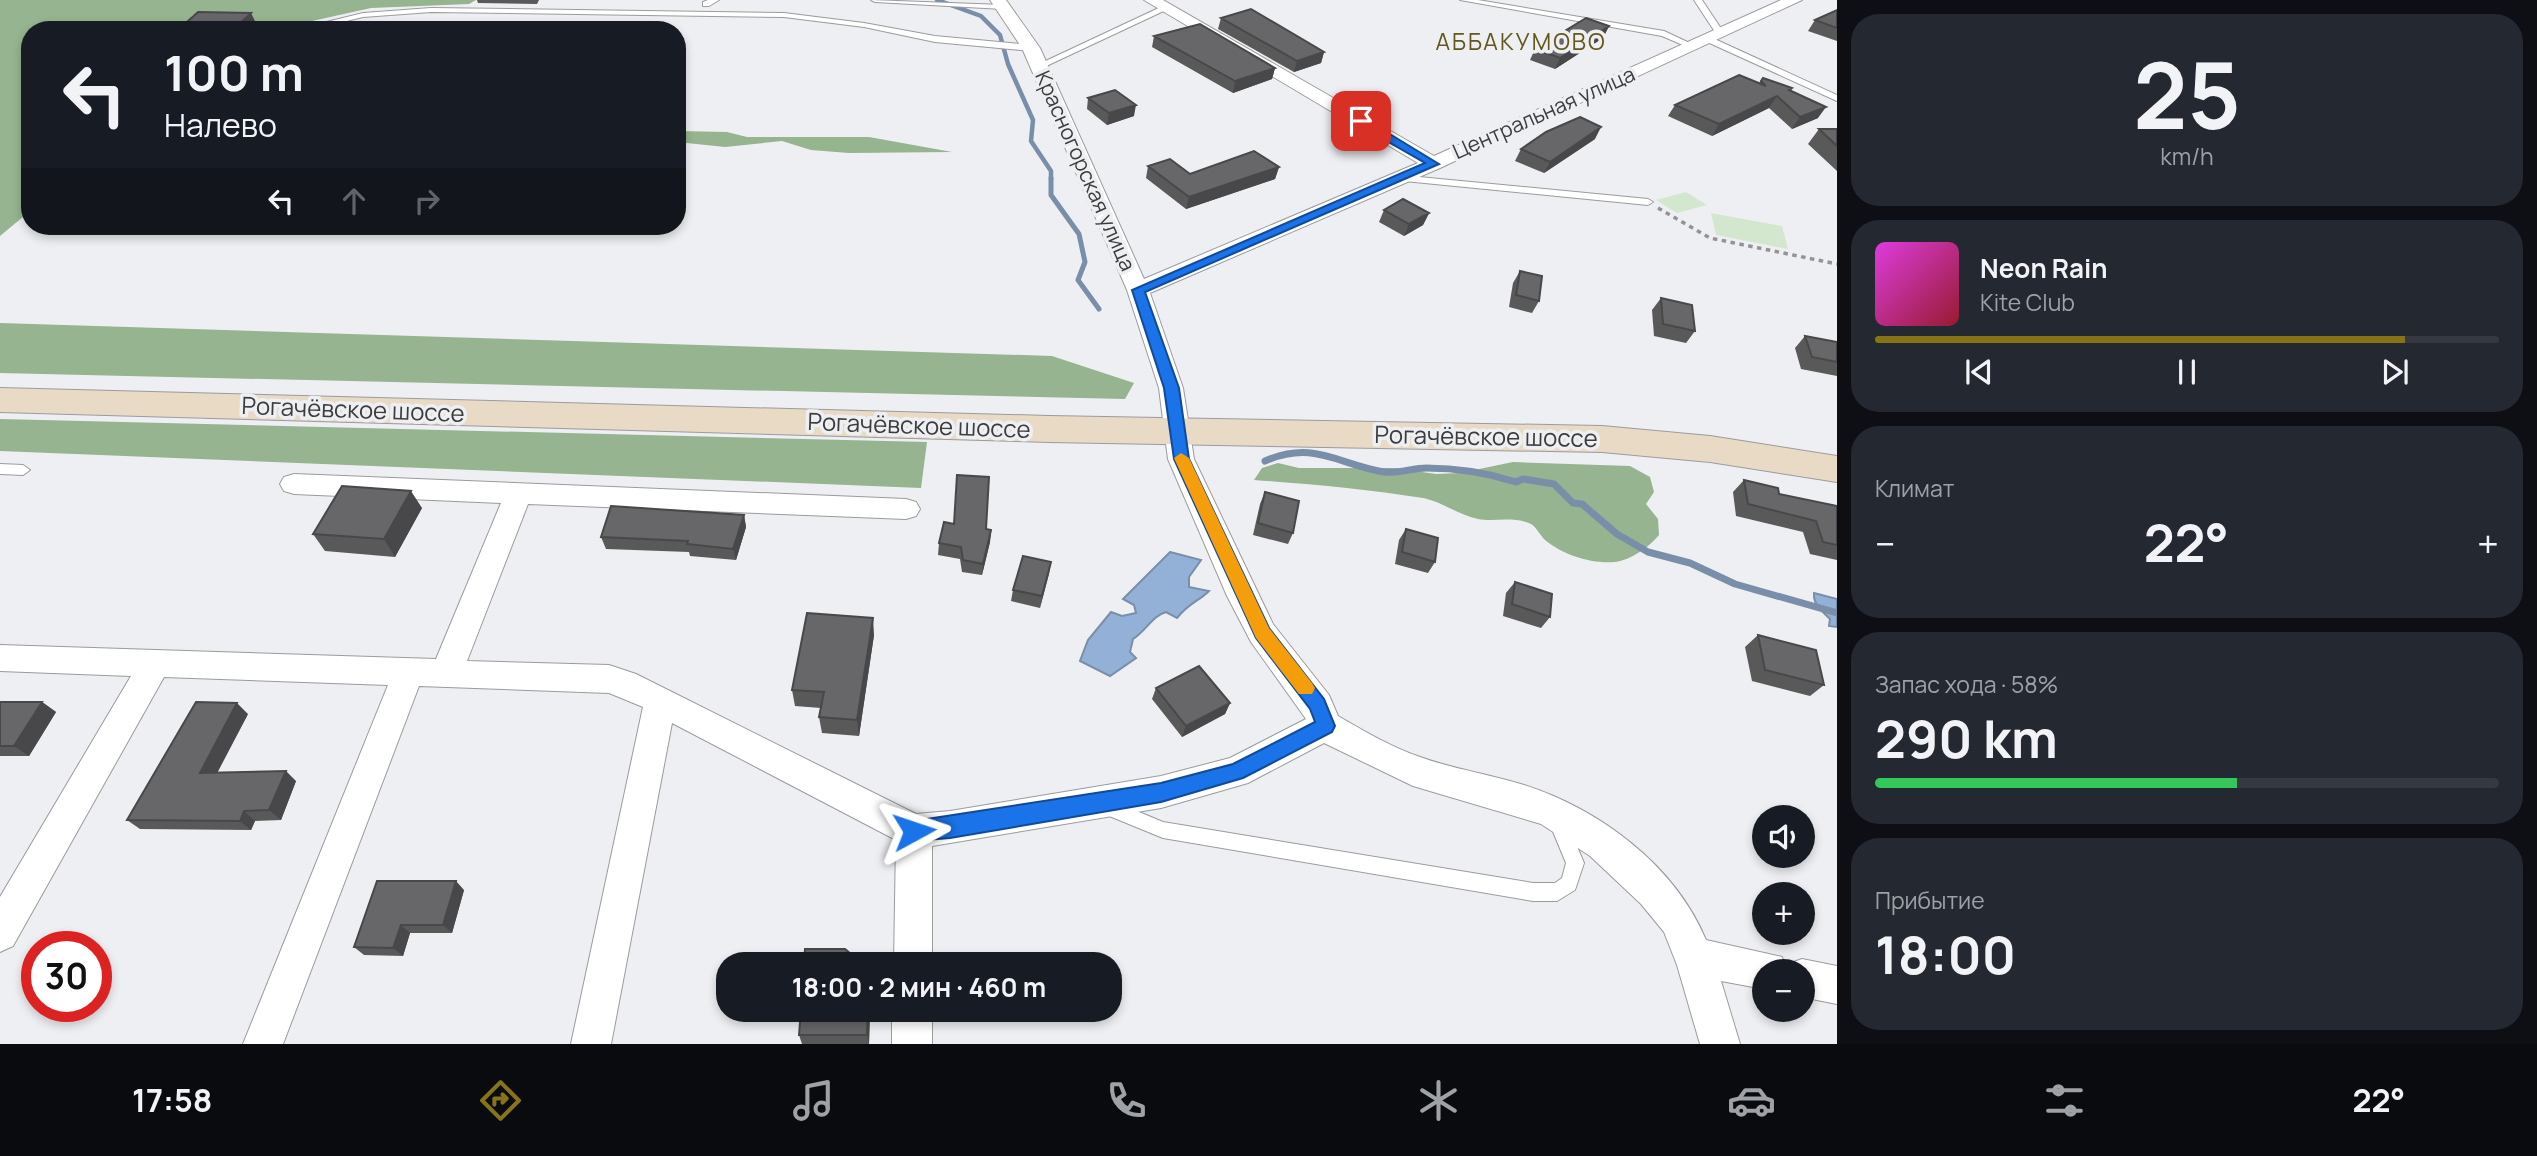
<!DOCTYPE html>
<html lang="ru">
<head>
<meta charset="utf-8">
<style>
	:root { --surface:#171b24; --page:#242831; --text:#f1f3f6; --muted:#9ea1a6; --line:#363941; --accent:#867416 }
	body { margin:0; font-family:Manrope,sans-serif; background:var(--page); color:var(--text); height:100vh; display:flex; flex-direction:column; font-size:26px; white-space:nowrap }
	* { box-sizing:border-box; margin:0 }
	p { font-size:23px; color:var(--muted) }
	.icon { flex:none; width:38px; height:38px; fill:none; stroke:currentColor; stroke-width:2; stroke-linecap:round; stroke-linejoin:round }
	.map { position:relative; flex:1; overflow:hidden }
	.drawer { display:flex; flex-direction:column; gap:14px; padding:14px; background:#0d0f14; width:700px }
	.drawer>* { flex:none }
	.top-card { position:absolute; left:21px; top:21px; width:665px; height:214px; border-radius:28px; box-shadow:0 4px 10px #0003; background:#171b24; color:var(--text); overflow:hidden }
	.fabs { position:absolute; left:1752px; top:805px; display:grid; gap:14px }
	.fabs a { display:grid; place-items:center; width:63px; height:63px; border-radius:50%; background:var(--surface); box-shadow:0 4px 10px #0003; font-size:35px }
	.speed { position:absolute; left:21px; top:931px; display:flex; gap:14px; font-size:35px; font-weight:700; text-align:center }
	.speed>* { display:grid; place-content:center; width:91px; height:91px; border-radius:50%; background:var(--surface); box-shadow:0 4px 10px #0003; line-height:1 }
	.speed .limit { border:10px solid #d22; background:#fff; color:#111 }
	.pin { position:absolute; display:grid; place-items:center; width:60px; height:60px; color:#fff; margin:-30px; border-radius:14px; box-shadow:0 4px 10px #0006 }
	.me { position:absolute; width:77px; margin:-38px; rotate:85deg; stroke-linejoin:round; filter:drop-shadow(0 0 5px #0008) }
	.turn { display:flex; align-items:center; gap:24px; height:147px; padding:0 28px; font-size:32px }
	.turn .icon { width:91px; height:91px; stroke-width:2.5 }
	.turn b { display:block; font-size:49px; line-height:60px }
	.lanes { display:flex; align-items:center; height:66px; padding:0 28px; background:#0003; justify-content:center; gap:35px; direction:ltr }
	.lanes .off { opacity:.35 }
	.big { font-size:52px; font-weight:700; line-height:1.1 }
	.drawer .card { flex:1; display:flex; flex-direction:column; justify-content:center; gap:10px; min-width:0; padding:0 24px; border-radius:28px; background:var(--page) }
	.drawer .dial { align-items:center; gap:0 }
	.dial b { font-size:91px; line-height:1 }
	.song { display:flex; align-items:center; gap:21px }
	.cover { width:84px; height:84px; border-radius:10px; background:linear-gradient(135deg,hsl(300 70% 55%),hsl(350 70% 35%)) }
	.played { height:7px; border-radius:4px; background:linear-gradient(90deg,var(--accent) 85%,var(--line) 85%) }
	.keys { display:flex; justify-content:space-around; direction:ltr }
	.heat { display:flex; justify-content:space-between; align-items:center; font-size:38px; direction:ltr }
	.charge { height:10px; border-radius:5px; background:linear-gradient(90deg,#34c759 58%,var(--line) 0) }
	.trip { position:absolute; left:716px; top:952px; width:406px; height:70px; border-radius:28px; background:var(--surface); box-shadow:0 4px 10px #0003; font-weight:700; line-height:70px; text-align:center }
	.tabs { display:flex; height:112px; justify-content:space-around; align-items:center; background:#090b0e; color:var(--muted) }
	.tabs .icon { width:49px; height:49px }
	.tabs .selected { color:var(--accent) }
	.tabs b { font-size:32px; color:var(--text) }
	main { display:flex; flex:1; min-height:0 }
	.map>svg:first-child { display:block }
</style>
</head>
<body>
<main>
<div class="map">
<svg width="1837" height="1044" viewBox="0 0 1837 1044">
	<rect width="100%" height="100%" fill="#eeeff2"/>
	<path fill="#d2e7ce" d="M1686 192 1707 205 1677 213 1656 200Z
		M1711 213 1782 226 1788 249 1716 235Z"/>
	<path fill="#95b48f" d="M0 0H476L469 4 371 8 294 25 193 15 181 30H30V211L0 236Z
		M677 131 727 132 747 137H869L952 152 849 153 811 150 782 141 725 147 677 142Z
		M0 323 1052 356 1134 383 1125 399 0 373Z
		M0 419 927 442 921 488 0 451Z
		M1513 462 1630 466 1650 477 1654 492 1646 504 1658 519 1659 535C1649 547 1631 560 1615 562 1591 564 1563 555 1545 540 1540 535 1536 527 1531 524 1515 516 1494 522 1478 519 1458 515 1443 502 1423 498 1367 489 1311 484 1254 480L1262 468 1278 463 1299 468H1394L1436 474 1460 473Z"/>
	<path fill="#93b1d6" stroke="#798ea8" stroke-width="2" d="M1170 552 1201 560 1189 577V587L1209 591C1198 602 1190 602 1177 618L1166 612C1152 616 1146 631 1133 639L1130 652 1136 658 1110 676 1080 661 1088 640 1111 612 1122 616 1136 613 1134 605 1123 599Z
		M1814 593 1837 599V627L1829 626 1830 619C1822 611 1813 605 1814 593Z"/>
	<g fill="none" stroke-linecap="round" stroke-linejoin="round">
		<path stroke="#798ea8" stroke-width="4.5" d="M937 0 981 16 1000 35 1008 64 1033 120 1031 141 1051 171V179"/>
		<path stroke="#798ea8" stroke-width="5" d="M1051 178V195L1079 234 1085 262 1078 280 1099 309"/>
		<path stroke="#798ea8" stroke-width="7" d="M1265 461C1314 440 1337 464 1384 472 1397 474 1413 468 1426 468 1456 468 1488 473 1516 482L1523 479 1554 484 1573 503 1582 504 1617 534 1648 552 1690 563 1735 584 1837 613"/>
		<g stroke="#9b9b9e" stroke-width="2">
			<path id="lane" d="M708 0H719L709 6H703V2Z
				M871 0 1003 5 1007 7 1003 9 875 2Z
				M1460 0H1478L1664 31 1696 46 1692 49 1662 36Z
				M1694 0H1702L1724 33 1723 35H1717Z
				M1163 6 1170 8 1042 68 1035 66Z
				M431 8 784 13 864 23 935 36 1031 45 1035 48 1031 51 935 42 864 27 784 17 431 12 363 17 310 30H294L363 13Z
				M1708 36 1837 95V101L1705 41 1704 39Z
				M1398 175 1648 199 1653 202 1648 205 1394 180V176Z
				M0 464 23 465 30 470 23 475 0 474Z
				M1108 799 1163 822 1533 883H1555L1562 878 1566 863 1549 822 1552 816 1558 814 1564 816 1584 863 1575 890 1557 901H1533L1163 838 1102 813 1099 807 1102 801Z"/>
		</g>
		<g stroke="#9b9b9e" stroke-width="2">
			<path id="street" d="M990 0H1006L1040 48 1144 279 1418 163 1144 0H1163L1434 156 1781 0H1802L1440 168 1150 293 1183 388 1194 459 1273 624 1329 695 1338 716C1364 731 1391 747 1420 757 1453 769 1489 774 1524 785 1599 809 1675 865 1706 940L1782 957 1786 969 1788 964 1802 959 1837 966V1004L1802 997V971H1764V989L1721 981 1740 1044H1700L1677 965 1664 932 1641 904 1590 856 1541 824 1413 786 1324 743 1248 783 1161 808 932 846V964H894L896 840 672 723 611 1044H571L643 707 609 693 419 686 283 1044H243L388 685 164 677 13 946 0 952V897L131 676 0 671V645L436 659 501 503 294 494 284 491 280 484 284 477 294 474 906 499 916 502 920 509 916 516 906 519 528 504 467 661 609 665 636 674 916 814 950 811 1161 776 1230 758 1306 719 1251 642 1227 596 1168 459 1159 388 1127 290 1022 48Z
				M892 1010H932V1044H892Z"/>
		</g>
		<g stroke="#9b9b9e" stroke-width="2">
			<path id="secondary" d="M0 388 1049 416 1602 426 1710 436 1837 456V482L1710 462 1602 452 1049 442 0 412Z"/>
		</g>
		<path stroke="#929395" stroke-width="3.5" stroke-dasharray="4.5 4.5" stroke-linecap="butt" d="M1658 208 1710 238 1837 264"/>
		<use href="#lane" fill="#fff" fill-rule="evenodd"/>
		<use href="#street" fill="#fff" fill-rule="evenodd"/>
		<use href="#secondary" fill="#e8dac5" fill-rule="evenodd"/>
	</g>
	<path fill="#59595a" d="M477 0H539L537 4 478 3Z
		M1837 10V41L1808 31 1815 20Z
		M1221 18 1324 52 1321 63 1294 72 1218 29Z
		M1609 26 1603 38 1555 69 1530 60 1535 49Z
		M1154 36 1275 68 1272 79 1233 93 1152 47Z
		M1763 78 1792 88 1791 91 1818 118 1792 129 1769 108 1712 136 1668 116 1675 105 1759 83Z
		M1088 98 1134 116 1107 125 1087 109Z
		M1819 129H1837V171L1808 144Z
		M1595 139 1544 173 1515 161 1521 149Z
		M1148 166 1190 174 1279 167 1275 179 1186 209 1146 178Z
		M1384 210 1429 213 1423 225 1404 236 1379 222Z
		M1520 271 1539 301 1532 313 1509 307 1513 283Z
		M1661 298 1695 331 1686 343 1654 336 1652 310Z
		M1805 336 1837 342V376L1801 369 1795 348Z
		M1744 480 1779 494 1837 506V560L1810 554 1803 532 1736 516 1733 492Z
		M1265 492 1293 533 1288 544 1253 535 1260 504Z
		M422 508 395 557 325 551 313 534Z
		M744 515 746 527 736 560 690 556 689 552 606 549 601 537Z
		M986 529 991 530 990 542 982 575 962 572 960 559 938 555 939 543Z
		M1406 529 1435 562 1428 573 1395 564 1399 540Z
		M1051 562 1040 608 1011 601 1013 590Z
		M1515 582 1550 617 1541 628 1503 616 1506 593Z
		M874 635 859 736 822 733 819 717 821 708 795 706 792 690Z
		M1758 635 1824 685 1810 696 1752 681 1745 647Z
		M1156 688 1230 703 1225 714 1182 737 1152 699Z
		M0 702H42L56 712 29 756H0Z
		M248 714 217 772 296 781 281 820 255 821 251 830 140 829 127 820Z
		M464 890 452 933H410L403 956 364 955 354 947Z
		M801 1010H870L869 1044H802L799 1035Z"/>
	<path fill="#48484a" d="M251 13 259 29V30H233Z
		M1609 26 1603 38 1555 69 1560 58Z
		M1324 52 1321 63 1294 72 1297 61Z
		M1275 68 1272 79 1233 93 1235 81Z
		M1777 96 1769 108 1712 136 1719 124Z
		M1136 105 1134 116 1107 125 1109 113Z
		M1826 107 1818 118 1792 129 1800 117Z
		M1601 127 1595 139 1544 173 1550 162Z
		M1279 167 1275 179 1186 209 1189 197Z
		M1429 213 1423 225 1404 236 1409 224Z
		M411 491 422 508 395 557 384 539Z
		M744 515 746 527 736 560 733 549Z
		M991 530 990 542 982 575 983 564Z
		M1051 562 1049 574 1040 608 1042 596Z
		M873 618 874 635 859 736 857 720Z
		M42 702 56 712 29 756 14 746Z
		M237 703 248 714 212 783 200 773Z
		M1230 703 1225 714 1182 737 1186 726Z
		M286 771 296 781 281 820 269 810Z
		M244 811 255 821 251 830 240 821Z
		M456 881 464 890 452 933 443 925Z
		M401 925 410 933 403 956 393 948Z
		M868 1010H870L869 1044 867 1035Z"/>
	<path fill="#676769" stroke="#48484a" stroke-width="2" d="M1251 9 1324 52 1297 61 1221 18Z
		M1837 10V28L1815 20Z
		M198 12 251 13 233 30H178Z
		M1586 18 1609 26 1560 58 1535 49Z
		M1200 24 1275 68 1235 81 1154 36Z
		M1739 75 1766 86 1761 81 1763 78 1792 88 1789 90 1826 107 1800 117 1777 96 1719 124 1675 105Z
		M1115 90 1136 105 1109 113 1088 98Z
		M1580 117 1601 127 1550 162 1521 149 1546 132Z
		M1819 129H1837V146Z
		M1254 151 1279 167 1189 197 1148 166 1170 159 1190 174Z
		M1403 199 1429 213 1409 224 1384 210Z
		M1520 271 1542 276 1539 301 1516 295Z
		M1661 298 1692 305 1695 331 1663 324Z
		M1805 336 1837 342V362L1812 357Z
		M957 475 989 477 986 529 991 530 983 564 963 560 961 547 939 543 944 522 954 524Z
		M1744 480 1778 488 1779 494 1837 506V545L1823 542 1816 521 1748 504Z
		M342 486 411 491 384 539 313 534Z
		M1265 492 1299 501 1293 533 1258 523Z
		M611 506 744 515 733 549 687 544 688 541 601 537Z
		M1406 529 1438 538 1435 562 1402 552Z
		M1023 556 1051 562 1042 596 1013 590Z
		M1515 582 1552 594 1550 617 1512 604Z
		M807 613 873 618 857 720 819 717 824 692 792 690Z
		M1758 635 1816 650 1824 685 1765 670Z
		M1199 666 1230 703 1186 726 1156 688Z
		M0 702H42L14 746H0Z
		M196 702 237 703 200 773 286 771 269 810 244 811 240 821 127 820Z
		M377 881H456L443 925H401L393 948 354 947Z
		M805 949H845L863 964H804Z
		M801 1010H868L867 1035H799Z"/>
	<path fill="#1a73e8" stroke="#114b97" stroke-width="2" d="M1357 119H1365L1439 164 1145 292 1179 388 1189 459 1269 628 1324 699 1335 726 1332 732 1243 778 1161 802 950 838 914 841 907 838 904 831 907 824 914 821 1161 783 1233 764 1315 722 1310 709 1256 638 1174 459 1164 388 1132 290 1425 163 1357 124Z"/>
	<path fill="#f59e0b" d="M1181 453 1189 458 1269 628 1312 683 1315 688 1312 694H1299L1256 638 1174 458Z"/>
	<g text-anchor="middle" stroke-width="7" stroke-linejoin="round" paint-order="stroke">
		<g font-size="21" fill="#3c3c3d" stroke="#eeeff2">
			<text transform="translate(1544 113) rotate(-24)" y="7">Центральная улица</text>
			<text transform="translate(1085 171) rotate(66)" y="7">Красногорская улица</text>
		</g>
		<g font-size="23" letter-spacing="2" fill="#63571b" stroke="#eeeff2">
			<text x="1521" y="50">АББАКУМОВО</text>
		</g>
		<g font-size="24" fill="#3c3c3d" stroke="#eeeff2">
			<text transform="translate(353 410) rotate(2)" y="8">Рогачёвское шоссе</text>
			<text transform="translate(919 426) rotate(2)" y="8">Рогачёвское шоссе</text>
			<text transform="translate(1486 437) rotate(1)" y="8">Рогачёвское шоссе</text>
		</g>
	</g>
</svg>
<div class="fabs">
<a><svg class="icon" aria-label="sound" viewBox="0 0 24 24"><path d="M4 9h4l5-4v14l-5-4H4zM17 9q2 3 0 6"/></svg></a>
<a>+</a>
<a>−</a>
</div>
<div class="speed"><div class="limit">30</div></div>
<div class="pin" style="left:1361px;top:121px;background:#d93025"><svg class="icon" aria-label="arrive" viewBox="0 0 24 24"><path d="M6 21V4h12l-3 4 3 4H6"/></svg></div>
<svg class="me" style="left:914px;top:831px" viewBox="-20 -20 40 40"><path d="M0-17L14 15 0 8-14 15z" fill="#1a73e8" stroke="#fff" stroke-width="4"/></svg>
<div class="trip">18:00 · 2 мин · 460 m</div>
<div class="top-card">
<div class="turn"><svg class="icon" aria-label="left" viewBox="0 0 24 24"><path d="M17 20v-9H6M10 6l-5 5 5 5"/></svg><div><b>100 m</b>Налево</div></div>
<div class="lanes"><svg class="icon" aria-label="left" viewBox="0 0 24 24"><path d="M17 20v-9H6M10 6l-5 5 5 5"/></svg><svg class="icon off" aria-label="ahead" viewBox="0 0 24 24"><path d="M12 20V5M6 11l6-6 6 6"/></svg><svg class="icon off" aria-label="right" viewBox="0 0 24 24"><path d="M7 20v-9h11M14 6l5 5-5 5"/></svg></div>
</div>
</div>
<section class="drawer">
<div class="card dial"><b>25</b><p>km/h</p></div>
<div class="card">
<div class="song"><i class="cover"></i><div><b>Neon Rain</b><p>Kite Club</p></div></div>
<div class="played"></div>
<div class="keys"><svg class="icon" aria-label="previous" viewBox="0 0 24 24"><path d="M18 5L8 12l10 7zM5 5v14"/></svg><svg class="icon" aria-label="pause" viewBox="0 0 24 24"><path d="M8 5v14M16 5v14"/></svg><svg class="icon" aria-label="next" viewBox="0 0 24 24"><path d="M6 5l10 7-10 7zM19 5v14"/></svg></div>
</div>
<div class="card"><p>Климат</p>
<div class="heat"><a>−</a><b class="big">22°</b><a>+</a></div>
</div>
<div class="card"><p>Запас хода · 58%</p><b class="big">290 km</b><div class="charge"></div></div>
<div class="card"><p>Прибытие</p><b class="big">18:00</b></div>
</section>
</main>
<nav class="tabs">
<b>17:58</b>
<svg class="icon selected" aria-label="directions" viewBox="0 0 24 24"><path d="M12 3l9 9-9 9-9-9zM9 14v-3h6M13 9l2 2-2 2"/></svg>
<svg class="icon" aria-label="music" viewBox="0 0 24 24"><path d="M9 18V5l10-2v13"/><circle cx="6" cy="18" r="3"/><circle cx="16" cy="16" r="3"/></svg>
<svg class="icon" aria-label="phone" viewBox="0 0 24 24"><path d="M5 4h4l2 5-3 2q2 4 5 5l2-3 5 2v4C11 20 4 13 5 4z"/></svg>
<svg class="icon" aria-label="climate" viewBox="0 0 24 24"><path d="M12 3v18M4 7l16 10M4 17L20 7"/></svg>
<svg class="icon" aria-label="car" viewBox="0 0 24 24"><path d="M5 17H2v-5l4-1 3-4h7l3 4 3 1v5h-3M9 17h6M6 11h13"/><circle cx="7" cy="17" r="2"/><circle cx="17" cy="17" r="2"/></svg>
<svg class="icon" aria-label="filters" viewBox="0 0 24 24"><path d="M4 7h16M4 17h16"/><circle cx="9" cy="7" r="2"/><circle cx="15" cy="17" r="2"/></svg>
<b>22°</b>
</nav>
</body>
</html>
